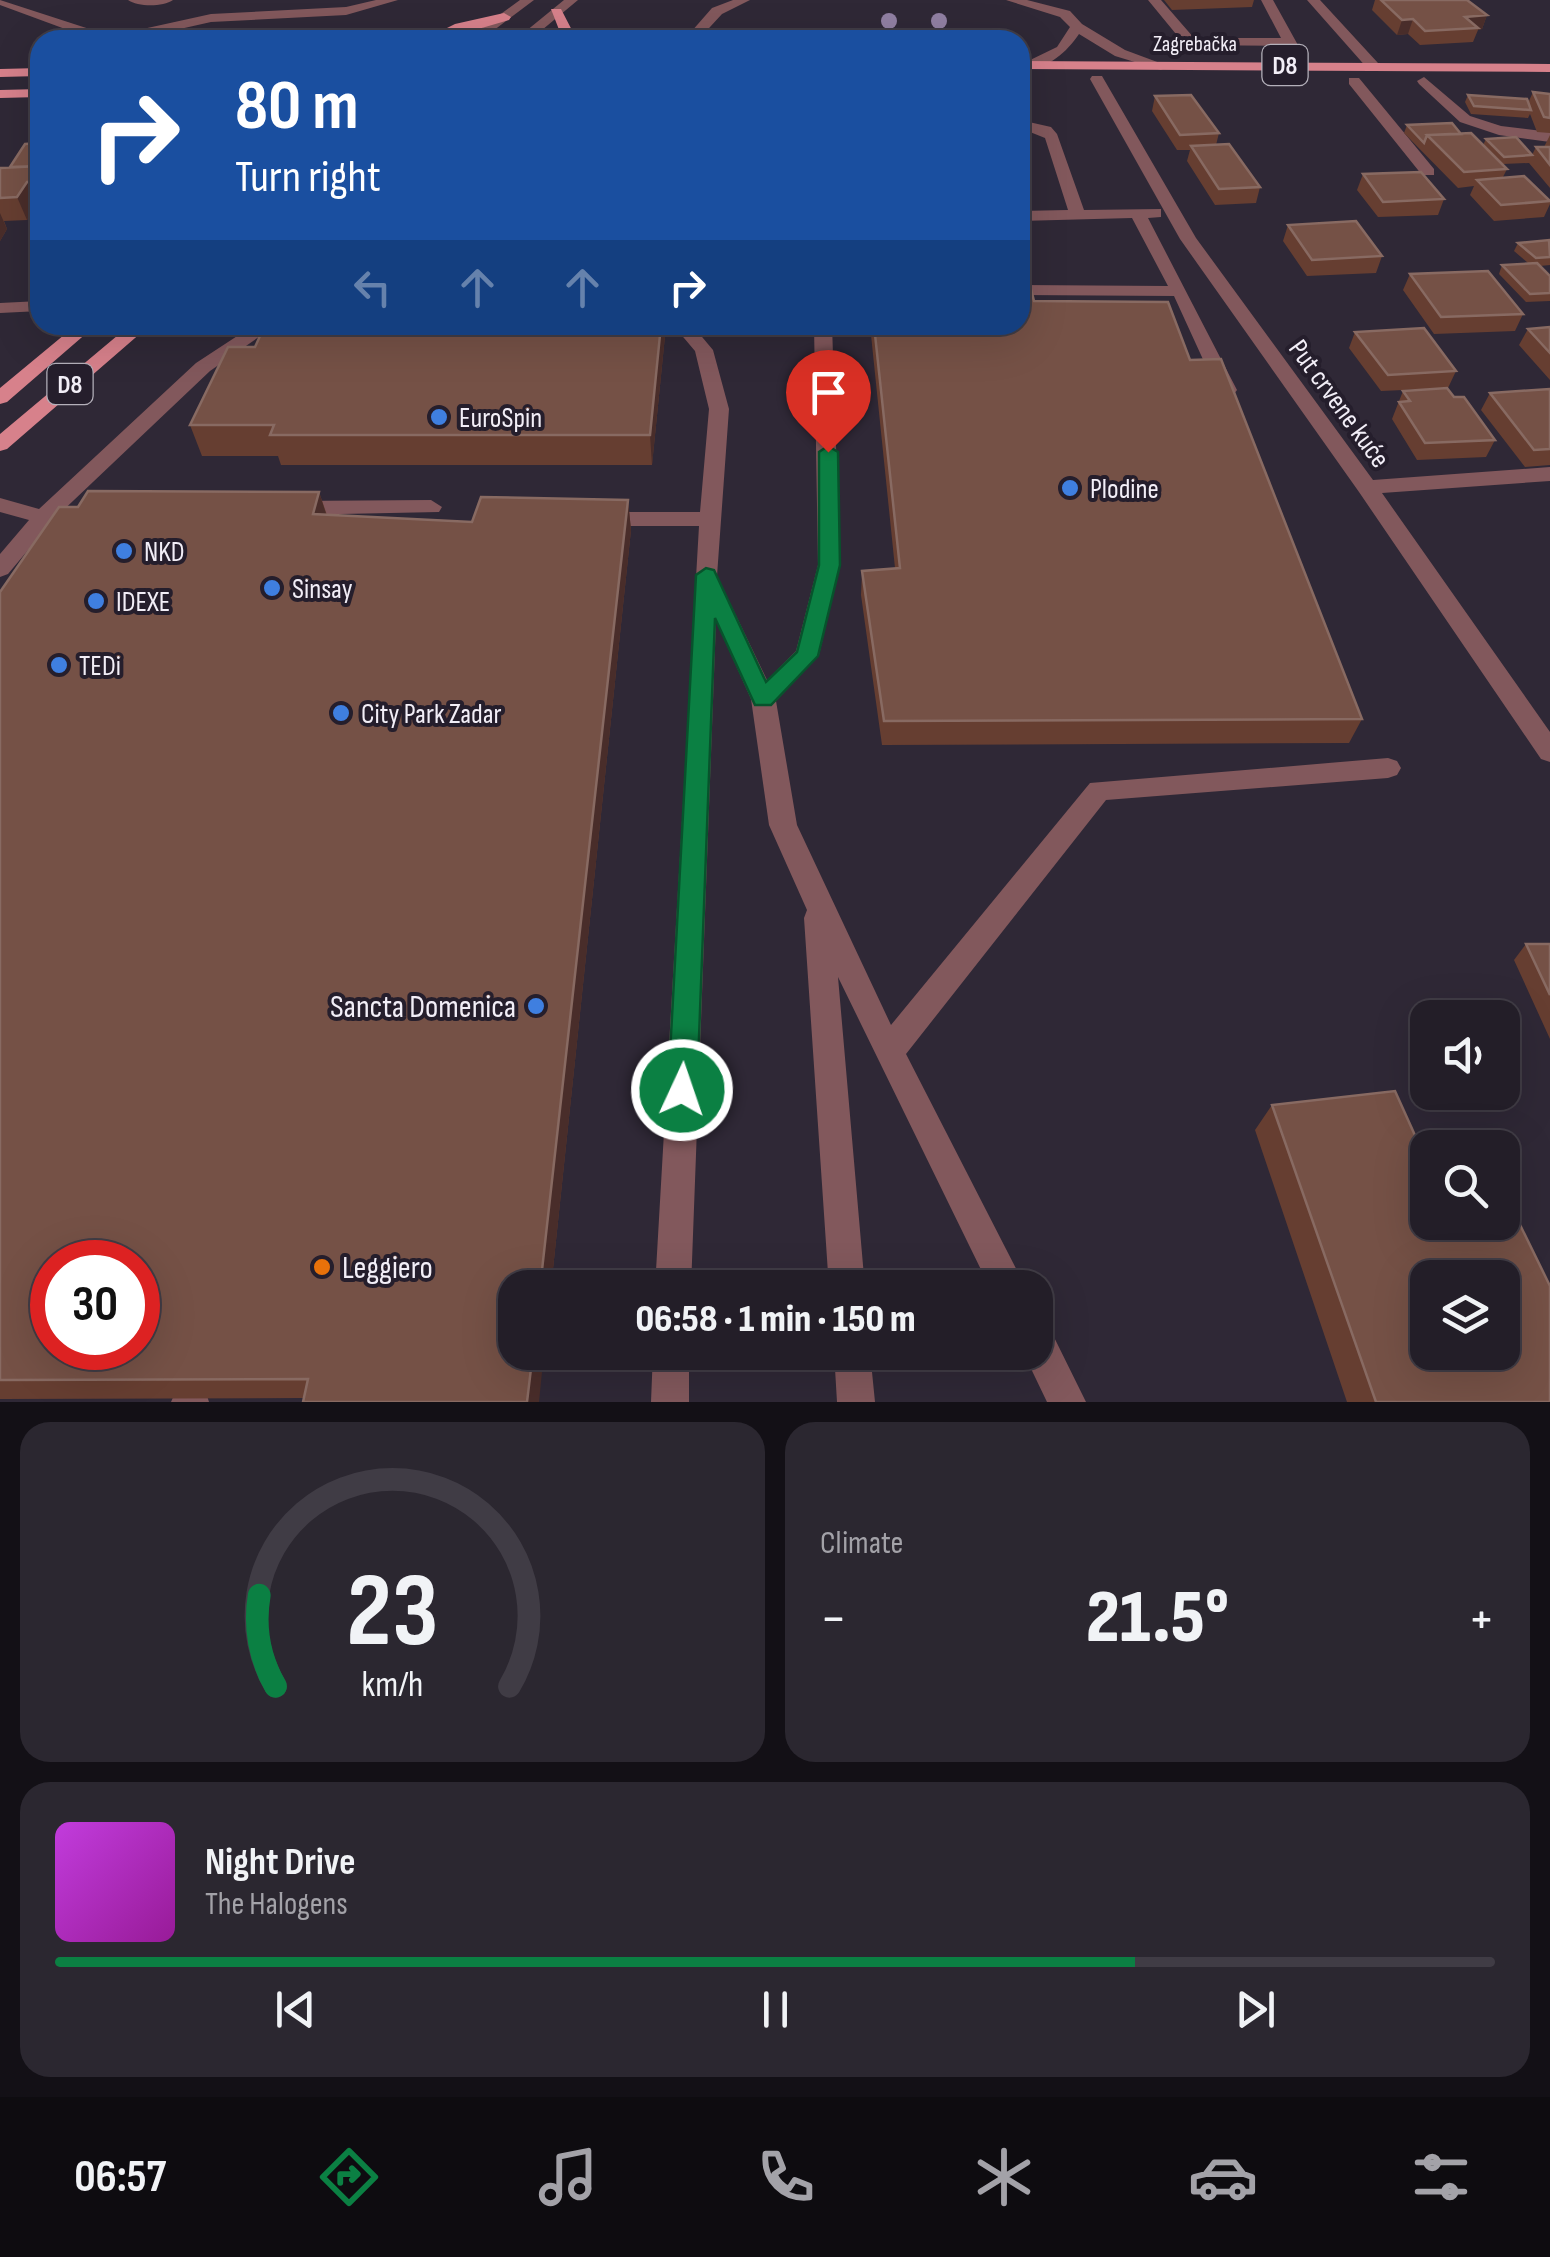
<!DOCTYPE html>
<html lang="en">
<head>
<meta charset="utf-8">
<style>
	:root { --surface:#231e28; --page:#2b2730; --text:#f1f3f6; --muted:#a3a2a8; --line:#403c45; --accent:#0b8043 }
	body { margin:0; font-family:"Sofia Sans Condensed",sans-serif; background:var(--page); color:var(--text); height:100vh; display:flex; flex-direction:column; font-size:38px; white-space:nowrap }
	* { box-sizing:border-box; margin:0 }
	p { font-size:32px; color:var(--muted) }
	.icon { flex:none; width:55px; height:55px; fill:none; stroke:currentColor; stroke-width:2; stroke-linecap:round; stroke-linejoin:round }
	.map { position:relative; height:1402px; overflow:hidden }
	.details { display:flex; flex-direction:column; gap:20px; padding:20px; background:#131016; flex:1 }
	.details>* { flex:none }
	.guide { position:absolute; left:30px; top:30px; width:1000px; height:305px; border-radius:30px; box-shadow:0 10px 40px #0002,0 0 0 2px var(--line); background:#1a4fa0; color:#fff; overflow:hidden }
	.buttons { position:absolute; left:1410px; top:1000px; display:grid; gap:20px }
	.buttons a { display:grid; place-items:center; width:110px; height:110px; border-radius:20px; background:var(--surface); box-shadow:0 10px 40px #0002,0 0 0 2px var(--line); font-size:50px }
	.speed { position:absolute; left:30px; top:1240px; display:flex; gap:20px; font-size:50px; font-weight:700; text-align:center }
	.speed>* { display:grid; place-content:center; width:130px; height:130px; border-radius:50%; background:var(--surface); box-shadow:0 10px 40px #0002,0 0 0 2px var(--line); line-height:1 }
	.speed .limit { border:15px solid #d22; background:#fff; color:#111 }
	.pin { position:absolute; display:grid; place-items:center; width:85px; height:85px; color:#fff; margin:-102px -42px; border-radius:50% 50% 50% 0; rotate:-45deg; box-shadow:0 0 10px #0007 }
	.pin .icon { rotate:45deg }
	.me { position:absolute; width:110px; margin:-55px; rotate:3deg; stroke-linejoin:round; filter:drop-shadow(0 0 8px #0008) }
	.turn { display:flex; align-items:center; gap:35px; height:210px; padding:0 40px; font-size:45px }
	.turn .icon { width:130px; height:130px; stroke-width:2.5 }
	.turn b { display:block; font-size:70px; line-height:85px }
	.lanes { display:flex; align-items:center; height:95px; padding:0 40px; background:#0003; justify-content:center; gap:50px; direction:ltr }
	.lanes .off { opacity:.35 }
	.big { font-size:75px; font-weight:800; line-height:1.1 }
	.details .tile { flex:1; display:flex; flex-direction:column; justify-content:center; gap:15px; min-width:0; padding:0 35px; border-radius:30px; background:var(--page) }
	.details .dial { align-items:center; gap:0 }
	.dial svg { height:260px; overflow:visible; fill:none; stroke:var(--line); stroke-width:7; stroke-linecap:round; text-anchor:middle }
	.dial text { fill:var(--text); stroke:none }
	.song { display:flex; align-items:center; gap:30px }
	.cover { width:120px; height:120px; border-radius:15px; background:linear-gradient(135deg,hsl(290 70% 55%),hsl(300 70% 35%)) }
	.played { height:10px; border-radius:5px; background:linear-gradient(90deg,var(--accent) 75%,var(--line) 75%) }
	.keys { display:flex; justify-content:space-around; direction:ltr }
	.heat { display:flex; justify-content:space-between; align-items:center; font-size:55px; direction:ltr }
	.details .tiles { flex:1; display:grid; gap:20px; grid-template-columns:1fr 1fr }
	.tile:last-child { grid-column:span 2 }
	.trip { position:absolute; left:498px; top:1270px; width:555px; height:100px; border-radius:30px; background:var(--surface); box-shadow:0 10px 40px #0002,0 0 0 2px var(--line); font-weight:800; line-height:100px; text-align:center }
	.menu { display:flex; height:160px; justify-content:space-around; align-items:center; background:#0e0c10; color:var(--muted) }
	.menu .icon { width:70px; height:70px }
	.menu .active { color:var(--accent) }
	.menu b { font-size:45px; color:var(--text) }
	.map>svg:first-child { display:block }
</style>
</head>
<body>
<div class="map">
<svg width="1550" height="1402" viewBox="0 0 1550 1402">
	<rect width="100%" height="100%" fill="#2f2836"/>
	<g fill="none" stroke-linecap="round" stroke-linejoin="round">
		<path fill="#82585c" fill-rule="evenodd" d="M0 0 111 36 211 14 346 7 376 0H398L346 15 211 22 131 40H95L0 5Z
			M128 0H173C163 7 138 7 128 0Z
			M520 0H534L481 40H465Z
			M564 0H578L530 40H515Z
			M733 0H750L722 14 698 40H684L712 8Z
			M1006 0H1027L1070 11 1082 24 1125 50 1168 66 1161 70 1115 56 1079 34C1067 52 1047 70 1024 69V63L1057 47 1070 27 1060 17Z
			M1148 0H1161L1194 38H1281L1261 0H1273L1309 65 1297 68 1285 46 1185 45Z
			M1307 0H1320L1378 63V69H1368Z
			M1092 76H1102L1196 238 1373 480 1550 467V481L1382 493 1550 732V762L1541 759 1359 492 1180 239 1090 79Z
			M1424 77 1470 116 1501 126 1550 132V142L1499 135 1460 122 1419 84 1417 81Z
			M1349 78H1359L1434 169V175H1422L1349 84Z
			M1020 120 1051 127 1057 134 1084 210 1161 209V217L1148 218 1237 390 1234 394 1227 396 1217 390 1174 296 1020 295V285L1168 286 1132 218 1020 221V211L1068 210 1045 138 1020 128Z
			M40 301V311L0 313V303Z
			M254 325H276L210 371 54 519 8 574 0 577V554L29 520 0 512V498L39 509 196 363Z
			M673 325H692L713 350 729 409 717 576 767 680 796 651 818 565 814 325H832L840 565 819 655 776 701 797 825 891 1025 1090 783 1388 758 1397 761 1401 768 1397 775 1388 778 1106 800 906 1054 1026 1288H990L838 977 865 1288H829L804 918 807 910 769 825 751 699 716 621 691 1288H655L699 526H598L587 519 598 512H700L709 409 695 351Z
			M431 500 442 507 439 512 292 515 281 508 292 501Z
			M1035 1320 1048 1325 1086 1402H1047L1023 1352H1035Z
			M653 1352H689V1402H651Z
			M834 1352H870L875 1402H837Z
			M191 1380 204 1386 209 1402H171L178 1386Z"/>
		<path fill="#d7818b" fill-rule="evenodd" d="M551 9H561L577 40H563Z
			M504 13 511 17 509 20 441 40H423L455 24Z
			M1020 61 1550 64V72L1020 69Z
			M40 68V76L0 77V69Z
			M40 89V97L0 98V90Z
			M76 325H96L7 402 0 404V388Z
			M130 325H150L7 449 0 451V434Z"/>
	</g>
	<g fill="#907fa2">
		<circle cx="889" cy="21" r="8"/>
		<circle cx="939" cy="21" r="8"/>
	</g>
	<path fill="#663e31" d="M1164 0H1254L1252 7 1172 10Z
		M1375 0H1467L1487 15 1482 29 1478 30 1473 42 1420 45 1408 34 1397 35 1372 10Z
		M1533 92 1550 94V133L1537 132 1530 114 1528 118 1471 114 1465 102 1468 95 1528 103Z
		M1155 96 1219 133 1216 145 1260 187 1256 203 1215 205 1187 161 1190 150H1177L1152 111Z
		M1407 125 1461 134 1483 145 1486 139 1532 155 1536 147H1544L1550 135V188L1529 163 1503 164 1507 169 1503 177 1550 200V204L1544 217 1494 221 1470 195 1474 186 1458 188 1404 133Z
		M40 143V204H37L27 220 4 221 7 229 0 241V168H10Z
		M1363 174 1444 199 1438 215 1378 217 1357 190Z
		M1288 225 1382 256 1376 273 1307 276 1283 241Z
		M1550 241V265L1540 266 1550 276V301L1526 302 1499 274 1502 265 1528 263 1514 251 1518 243Z
		M1410 274 1523 314 1515 331 1434 334 1403 290Z
		M1034 301 1190 360 1362 719 1349 743 882 745 861 595 862 571 895 568 870 325H1020Z
		M265 325H664L665 336 652 465H281L278 456H202L190 425 255 347Z
		M1550 327V380L1519 345 1528 329Z
		M1355 332 1456 371 1448 388 1381 391 1349 348Z
		M1550 389V465L1525 467 1481 410 1490 393Z
		M1403 391 1454 397 1495 440 1486 457 1417 460 1392 419Z
		M319 492 327 515 472 522 628 500 631 530 551 1288H515L304 1398 0 1399V592L78 507Z
		M1526 944H1550V1039L1514 960Z
		M1272 1105 1418 1142 1550 1402H1347L1255 1130Z"/>
	<path fill="#492d2a" d="M1487 15 1482 29 1478 30V28L1465 17Z
		M1413 19 1408 34 1397 35 1402 20Z
		M40 181V204H37L27 220 17 197 27 182Z
		M0 213 7 229 0 241Z
		M661 325H664L665 336 652 465 650 435Z
		M319 492 329 523 313 514Z
		M628 500 631 530 551 1288H540Z
		M533 1352H544L539 1402H527Z"/>
	<path fill="#755146" stroke="#886a62" stroke-width="2.5" fill-rule="evenodd" d="M1381 0H1467L1487 15 1465 17 1478 28 1425 31 1413 19 1402 20Z
		M1533 92 1550 94V118L1544 117Z
		M1191 95 1219 133 1180 135 1155 96Z
		M1468 95 1527 99 1531 110 1474 106Z
		M1452 123 1461 134 1427 135 1424 143 1407 125Z
		M1471 133 1507 169 1464 172 1427 135Z
		M1516 137 1532 155 1504 157 1486 139Z
		M40 143V166L10 167 25 144Z
		M1229 144 1260 187 1219 189 1191 146Z
		M1536 147H1550V165Z
		M40 166V181L27 182 17 197 0 198V168Z
		M1421 172 1444 199 1383 202 1363 174Z
		M1524 176 1550 201 1501 205 1477 180Z
		M1356 221 1382 256 1312 260 1288 225Z
		M1549 240 1550 257 1536 258 1518 243Z
		M1537 263 1550 276V293L1530 294 1502 265Z
		M1020 265H1025L1034 301 1168 302 1190 360 1221 359 1362 719 884 721 862 571 900 568 874 325H1020Z
		M1488 271 1523 314 1441 317 1410 274Z
		M265 325H661L650 435H270L274 425H190L228 347H255Z
		M1550 327V353L1528 329Z
		M1424 328 1456 371 1388 375 1355 332Z
		M1447 388 1454 397H1464L1495 440 1425 443 1399 402 1410 401 1403 391Z
		M1550 389V449L1534 450 1490 393Z
		M88 491 319 492 313 514 472 522 481 497 628 500 540 1288H515V1352H533L527 1402H303L308 1379 0 1380V592L59 507H78ZM52 1262H138V1348H52Z
		M1526 944H1550V995Z
		M1395 1091 1418 1142 1476 1133 1483 1148H1428V1222H1502V1188L1550 1286V1402H1376L1272 1105ZM1428 1278H1502V1352H1428Z"/>
	<path fill="#0b8043" stroke="#07532c" stroke-width="2.5" d="M828 446 838 452 840 565 818 656 771 705H755L715 618 697 1090 693 1099 682 1103 672 1099 668 1090 696 575 706 568 714 570 766 682 797 652 819 565V452Z"/>
	<g fill="#3f7fe0" stroke="#251e2c" stroke-width="4">
		<circle cx="439" cy="417" r="10"/>
		<circle cx="1070" cy="488" r="10"/>
		<circle cx="124" cy="551" r="10"/>
		<circle cx="272" cy="588" r="10"/>
		<circle cx="96" cy="601" r="10"/>
		<circle cx="59" cy="665" r="10"/>
		<circle cx="341" cy="713" r="10"/>
		<circle cx="536" cy="1006" r="10"/>
	</g>
	<circle fill="#e8710a" stroke="#251e2c" stroke-width="4" cx="322" cy="1267" r="10"/>
	<g text-anchor="middle" stroke-width="8" stroke-linejoin="round" paint-order="stroke">
		<g font-size="22" fill="#f2eef7" stroke="#251e2c">
			<text x="1195" y="51">Zagrebačka</text>
		</g>
		<g fill="#251e2c" stroke="#b4b0ba" stroke-width="2.5">
			<rect x="1262.5" y="45" width="45" height="40" rx="8"/>
			<rect x="47.5" y="364" width="45" height="40" rx="8"/>
		</g>
		<g font-size="25" font-weight="bold" fill="#f2eef7">
			<text x="1285" y="74">D8</text>
			<text x="70" y="393">D8</text>
		</g>
		<g font-size="28" fill="#f2eef7" stroke="#251e2c">
			<text transform="translate(1340 403) rotate(54)" y="10">Put crvene kuće</text>
		</g>
		<g font-size="28" fill="#f2eef7" stroke="#251e2c" text-anchor="start">
			<text x="459" y="427">EuroSpin</text>
			<text x="1090" y="498">Plodine</text>
			<text x="144" y="561">NKD</text>
			<text x="292" y="598">Sinsay</text>
			<text x="116" y="611">IDEXE</text>
			<text x="79" y="675">TEDi</text>
			<text x="361" y="723">City Park Zadar</text>
		</g>
		<g font-size="32" fill="#f2eef7" stroke="#251e2c" text-anchor="end">
			<text x="516" y="1017">Sancta Domenica</text>
			<text x="342" y="1278" text-anchor="start">Leggiero</text>
		</g>
	</g>
</svg>
<div class="buttons">
<a><svg class="icon" aria-label="sound" viewBox="0 0 24 24"><path d="M4 9h4l5-4v14l-5-4H4zM17 9q2 3 0 6"/></svg></a>
<a><svg class="icon" aria-label="search" viewBox="0 0 24 24"><circle cx="10" cy="10" r="6"/><path d="M15 15l6 6"/></svg></a>
<a><svg class="icon" aria-label="layers" viewBox="0 0 24 24"><path d="M12 4l9 5-9 5-9-5zM3 14l9 5 9-5"/></svg></a>
</div>
<div class="speed"><div class="limit">30</div></div>
<div class="pin" style="left:828px;top:452px;background:#d93025"><svg class="icon" aria-label="arrive" viewBox="0 0 24 24"><path d="M6 21V4h12l-3 4 3 4H6"/></svg></div>
<svg class="me" style="left:682px;top:1090px" viewBox="-20 -20 40 40"><circle r="17" fill="#0b8043" stroke="#fff" stroke-width="3"/><path d="M0-11L8 9 0 5-8 9z" fill="#fff"/></svg>
<div class="trip">06:58 · 1 min · 150 m</div>
<div class="guide">
<div class="turn"><svg class="icon" aria-label="right" viewBox="0 0 24 24"><path d="M7 20v-9h11M14 6l5 5-5 5"/></svg><div><b>80 m</b>Turn right</div></div>
<div class="lanes"><svg class="icon off" aria-label="left" viewBox="0 0 24 24"><path d="M17 20v-9H6M10 6l-5 5 5 5"/></svg><svg class="icon off" aria-label="ahead" viewBox="0 0 24 24"><path d="M12 20V5M6 11l6-6 6 6"/></svg><svg class="icon off" aria-label="ahead" viewBox="0 0 24 24"><path d="M12 20V5M6 11l6-6 6 6"/></svg><svg class="icon" aria-label="right" viewBox="0 0 24 24"><path d="M7 20v-9h11M14 6l5 5-5 5"/></svg></div>
</div>
</div>
<section class="details">
<div class="tiles">
<div class="tile dial"><svg viewBox="0 0 100 80">
<path d="M14 69A42 42 0 1 1 86 69"/>
<path d="M14 69A42 42 0 0 1 9 41" stroke="#0b8043"/>
<text x="50" y="56" font-size="32" font-weight="700">23</text>
<text x="50" y="72" font-size="11">km/h</text>
</svg></div>
<div class="tile"><p>Climate</p>
<div class="heat"><a>−</a><b class="big">21.5°</b><a>+</a></div>
</div>
<div class="tile">
<div class="song"><i class="cover"></i><div><b>Night Drive</b><p>The Halogens</p></div></div>
<div class="played"></div>
<div class="keys"><svg class="icon" aria-label="previous" viewBox="0 0 24 24"><path d="M18 5L8 12l10 7zM5 5v14"/></svg><svg class="icon" aria-label="pause" viewBox="0 0 24 24"><path d="M8 5v14M16 5v14"/></svg><svg class="icon" aria-label="next" viewBox="0 0 24 24"><path d="M6 5l10 7-10 7zM19 5v14"/></svg></div>
</div>
</div>
</section>
<nav class="menu">
<b>06:57</b>
<svg class="icon active" aria-label="directions" viewBox="0 0 24 24"><path d="M12 3l9 9-9 9-9-9zM9 14v-3h6M13 9l2 2-2 2"/></svg>
<svg class="icon" aria-label="music" viewBox="0 0 24 24"><path d="M9 18V5l10-2v13"/><circle cx="6" cy="18" r="3"/><circle cx="16" cy="16" r="3"/></svg>
<svg class="icon" aria-label="phone" viewBox="0 0 24 24"><path d="M5 4h4l2 5-3 2q2 4 5 5l2-3 5 2v4C11 20 4 13 5 4z"/></svg>
<svg class="icon" aria-label="climate" viewBox="0 0 24 24"><path d="M12 3v18M4 7l16 10M4 17L20 7"/></svg>
<svg class="icon" aria-label="car" viewBox="0 0 24 24"><path d="M5 17H2v-5l4-1 3-4h7l3 4 3 1v5h-3M9 17h6M6 11h13"/><circle cx="7" cy="17" r="2"/><circle cx="17" cy="17" r="2"/></svg>
<svg class="icon" aria-label="filters" viewBox="0 0 24 24"><path d="M4 7h16M4 17h16"/><circle cx="9" cy="7" r="2"/><circle cx="15" cy="17" r="2"/></svg>
</nav>
</body>
</html>
